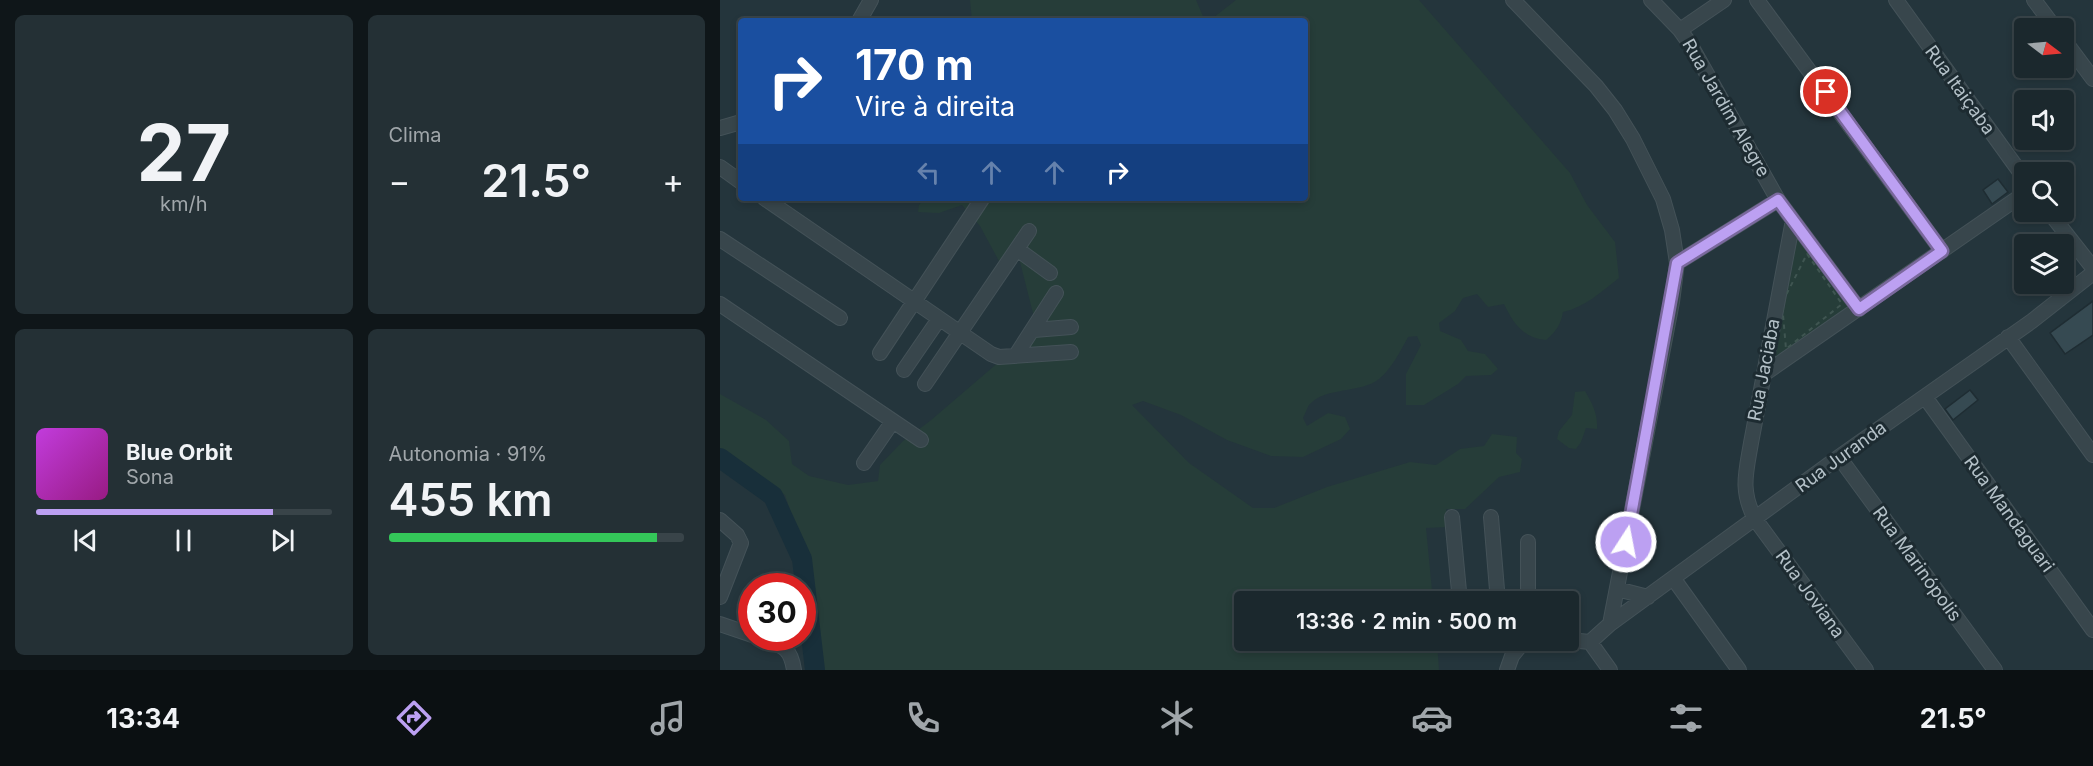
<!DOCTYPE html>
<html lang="pt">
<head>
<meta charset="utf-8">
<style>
	:root { --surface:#1b282d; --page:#243035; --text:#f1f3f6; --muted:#a0a6aa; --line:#394449; --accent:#bca0f2 }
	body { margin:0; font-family:Inter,sans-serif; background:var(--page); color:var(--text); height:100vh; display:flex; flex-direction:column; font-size:22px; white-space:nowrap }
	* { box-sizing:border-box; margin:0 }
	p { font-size:20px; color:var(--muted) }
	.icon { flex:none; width:33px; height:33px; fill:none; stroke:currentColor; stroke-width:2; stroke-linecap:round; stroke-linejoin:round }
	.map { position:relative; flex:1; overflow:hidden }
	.sheet { display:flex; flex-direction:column; gap:15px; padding:15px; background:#0f1619; width:720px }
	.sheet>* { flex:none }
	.banner { position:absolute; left:18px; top:18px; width:570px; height:183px; border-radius:6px; box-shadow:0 3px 9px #0003,0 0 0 2px var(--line); background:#1a4fa0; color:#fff; overflow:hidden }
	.needle { width:39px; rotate:106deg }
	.buttons { position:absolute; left:1294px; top:18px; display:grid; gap:12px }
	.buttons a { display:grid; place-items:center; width:60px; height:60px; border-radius:6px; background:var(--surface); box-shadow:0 3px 9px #0003,0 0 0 2px var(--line); font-size:30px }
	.speed { position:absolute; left:18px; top:573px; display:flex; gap:12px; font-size:30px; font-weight:700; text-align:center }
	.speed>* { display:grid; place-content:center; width:78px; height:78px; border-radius:50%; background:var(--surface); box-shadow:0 3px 9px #0003,0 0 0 2px var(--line); line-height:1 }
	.speed .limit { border:9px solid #d22; background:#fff; color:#111 }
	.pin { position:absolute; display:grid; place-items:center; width:51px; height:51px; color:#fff; margin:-26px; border:3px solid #fff; border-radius:50%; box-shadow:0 2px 6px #0007 }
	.me { position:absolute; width:66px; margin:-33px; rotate:11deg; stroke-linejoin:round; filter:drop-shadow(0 0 4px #0008) }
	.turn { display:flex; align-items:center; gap:21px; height:126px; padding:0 18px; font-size:27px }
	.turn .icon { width:78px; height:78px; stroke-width:2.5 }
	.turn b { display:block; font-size:42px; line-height:51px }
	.lanes { display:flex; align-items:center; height:57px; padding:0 18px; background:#0003; justify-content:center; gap:30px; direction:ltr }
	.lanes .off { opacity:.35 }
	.big { font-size:45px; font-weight:600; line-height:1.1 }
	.sheet .card { flex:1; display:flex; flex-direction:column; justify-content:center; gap:9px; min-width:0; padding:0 21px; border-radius:9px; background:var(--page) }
	.sheet .dial { align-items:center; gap:0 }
	.dial b { font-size:78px; line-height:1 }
	.song { display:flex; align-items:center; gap:18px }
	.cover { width:72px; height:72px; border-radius:9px; background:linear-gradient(135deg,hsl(290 70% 55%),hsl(310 70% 35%)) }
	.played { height:6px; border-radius:3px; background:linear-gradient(90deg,var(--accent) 80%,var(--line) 80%) }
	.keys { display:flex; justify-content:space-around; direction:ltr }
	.heat { display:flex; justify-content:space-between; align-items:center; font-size:33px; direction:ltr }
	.charge { height:9px; border-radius:4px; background:linear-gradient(90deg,#34c759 91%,var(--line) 0) }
	.sheet .tiles { flex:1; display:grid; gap:15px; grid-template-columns:repeat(2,1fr) }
	.trip { position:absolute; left:514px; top:591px; width:345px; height:60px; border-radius:6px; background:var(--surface); box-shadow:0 3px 9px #0003,0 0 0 2px var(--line); font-weight:600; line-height:60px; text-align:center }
	.tab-bar { display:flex; height:96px; justify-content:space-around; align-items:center; background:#0b1012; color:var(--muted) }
	.tab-bar .icon { width:42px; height:42px }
	.tab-bar .selected { color:var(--accent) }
	.tab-bar b { font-size:27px; color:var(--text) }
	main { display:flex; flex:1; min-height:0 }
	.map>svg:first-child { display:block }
</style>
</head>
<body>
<main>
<section class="sheet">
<div class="tiles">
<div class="card dial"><b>27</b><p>km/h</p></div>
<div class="card"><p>Clima</p>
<div class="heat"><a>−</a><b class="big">21.5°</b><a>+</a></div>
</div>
<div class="card">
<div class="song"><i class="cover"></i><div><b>Blue Orbit</b><p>Sona</p></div></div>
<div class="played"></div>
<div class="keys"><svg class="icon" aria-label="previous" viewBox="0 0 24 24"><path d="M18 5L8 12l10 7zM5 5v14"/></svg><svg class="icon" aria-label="pause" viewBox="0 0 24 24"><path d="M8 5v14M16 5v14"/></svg><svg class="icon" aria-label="next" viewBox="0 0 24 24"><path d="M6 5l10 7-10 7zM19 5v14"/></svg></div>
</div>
<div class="card"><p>Autonomia · 91%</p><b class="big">455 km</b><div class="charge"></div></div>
</div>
</section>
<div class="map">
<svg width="1373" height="670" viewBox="0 0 1373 670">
	<rect width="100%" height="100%" fill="#24353c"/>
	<path fill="#263d39" d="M250 0H476L485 21H252Z
		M516 0H699L850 173 867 205 895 242 899 278C881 292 865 307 843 312 841 324 836 332 826 340 803 338 793 323 784 304L768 307 757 294 743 298 735 311 719 323 720 331 741 340 748 351 765 354 778 369 771 375 746 376 738 384 704 405H686V374L701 345 697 336 688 337C680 352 672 368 659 379 640 394 606 386 589 405 587 408 585 414 583 418L587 426 608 413 625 417 630 429 621 439 583 457 551 456 507 440 461 415 423 401 412 405 469 463 533 508H554L607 487 690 462 716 465 740 449 764 446 772 434 797 437 796 453 802 459 800 472 779 477 745 509H726L728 527 706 528 713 601 525 602V640L717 641 719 670H103L90 583 83 549 65 495 24 464 0 451V394L46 420 69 441 72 464 89 476 128 485 158 481 160 465 183 441 210 421 287 355 318 333 299 258 280 263 260 226 242 205 219 213 198 212 199 205 205 198H585V21H489Z
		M1073 221 1137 308 1045 375Z
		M865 391C872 403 878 414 877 429L866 428 861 442 856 449 849 448 837 439 839 431 852 415 855 392Z"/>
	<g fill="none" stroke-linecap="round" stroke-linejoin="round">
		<path stroke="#182f3a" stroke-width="20" d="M0 458 53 496 82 559 95 670"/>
	</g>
	<path fill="#364a52" stroke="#1f2d33" stroke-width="1.5" d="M1278 179 1288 192 1272 204 1263 190Z
		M1373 301V335L1345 354 1330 333Z
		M1250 390 1258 400 1233 420 1225 409Z"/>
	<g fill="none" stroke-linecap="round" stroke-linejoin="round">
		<g stroke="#445258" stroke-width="16">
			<path id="minor" d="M793 0 876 86 895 110 913 139 943 199 952 230 957 263 952 302 890 624
				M931 0 960 30 970 44 1058 200 1139 309
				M1037 0 1222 251
				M1176 0 1305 179
				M1314 0 1335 28
				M139 21 151 0
				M960 30 1004 0
				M1344 40 1373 79
				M0 128 21 122
				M0 167 21 182
				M44 198 271 354 279 357 351 352
				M1329 212 1373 268
				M1073 220 1031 443C1026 473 1020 490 1035 519L1146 670
				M0 239 120 318
				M297 249 330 273
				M957 263 1058 200
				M0 304 201 440
				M314 330 351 327
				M1288 337 1373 455
				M160 353 262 199
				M296 355 336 293
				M184 370 219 319
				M1044 374 1305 193
				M205 384 309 231
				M1205 397 1373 630
				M1119 457 1275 670
				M144 463 173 421
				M732 517 740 602
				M771 517 778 602
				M0 520 17 535 21 543 0 597
				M953 578 1019 670
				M897 589 928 597
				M808 602V542
				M0 624 32 635
				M38 638C60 646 70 644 74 670
				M849 640 870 642
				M870 642 890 624 1119 457 1312 321 1373 273
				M870 642 890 670
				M787 670 792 656 805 640"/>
		</g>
		<path stroke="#3f5551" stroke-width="2" stroke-dasharray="4.5 4.5" stroke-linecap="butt" d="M1087 254 1122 304 1066 349 1062 303Z"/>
		<use href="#minor" stroke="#38464c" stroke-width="14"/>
	</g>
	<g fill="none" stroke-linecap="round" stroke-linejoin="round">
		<g stroke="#7a689d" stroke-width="15">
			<path id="route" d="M906 542 957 263 1058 200 1139 309 1222 251 1106 92"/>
		</g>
		<use href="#route" stroke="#bca0f2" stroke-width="10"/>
	</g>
	<g text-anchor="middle" stroke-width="6" stroke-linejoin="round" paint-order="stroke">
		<g font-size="18" fill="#b4c1c8" stroke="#1d2b31">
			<text transform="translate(1240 90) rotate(54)" y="6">Rua Itaiçaba</text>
			<text transform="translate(1006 108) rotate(60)" y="6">Rua Jardim Alegre</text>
			<text transform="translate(1044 370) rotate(-79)" y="6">Rua Jaciaba</text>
			<text transform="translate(1121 457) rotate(-36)" y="6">Rua Juranda</text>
			<text transform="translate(1289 514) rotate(54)" y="6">Rua Mandaguari</text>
			<text transform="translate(1197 564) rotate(54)" y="6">Rua Marinópolis</text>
			<text transform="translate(1090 594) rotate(54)" y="6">Rua Joviana</text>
		</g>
	</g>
</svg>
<div class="buttons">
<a><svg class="needle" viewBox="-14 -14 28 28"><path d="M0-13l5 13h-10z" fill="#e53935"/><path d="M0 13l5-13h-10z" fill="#a0a6aa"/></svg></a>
<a><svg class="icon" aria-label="sound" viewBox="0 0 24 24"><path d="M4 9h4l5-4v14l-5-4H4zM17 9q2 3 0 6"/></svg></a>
<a><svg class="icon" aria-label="search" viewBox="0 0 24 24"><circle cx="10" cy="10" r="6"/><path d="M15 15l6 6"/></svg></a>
<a><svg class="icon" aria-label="layers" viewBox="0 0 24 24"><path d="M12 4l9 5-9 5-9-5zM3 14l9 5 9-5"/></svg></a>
</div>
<div class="speed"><div class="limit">30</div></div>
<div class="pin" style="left:1106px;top:92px;background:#d93025"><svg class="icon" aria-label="arrive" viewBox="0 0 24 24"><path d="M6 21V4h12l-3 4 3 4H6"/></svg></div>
<svg class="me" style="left:906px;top:542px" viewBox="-20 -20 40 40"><circle r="17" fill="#bca0f2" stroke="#fff" stroke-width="3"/><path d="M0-11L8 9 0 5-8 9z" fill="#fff"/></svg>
<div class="trip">13:36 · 2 min · 500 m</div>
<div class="banner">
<div class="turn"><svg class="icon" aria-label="right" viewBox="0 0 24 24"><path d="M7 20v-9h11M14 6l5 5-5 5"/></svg><div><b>170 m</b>Vire à direita</div></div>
<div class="lanes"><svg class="icon off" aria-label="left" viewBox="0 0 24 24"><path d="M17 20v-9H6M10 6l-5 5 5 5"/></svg><svg class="icon off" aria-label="ahead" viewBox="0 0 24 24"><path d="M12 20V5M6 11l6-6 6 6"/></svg><svg class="icon off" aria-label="ahead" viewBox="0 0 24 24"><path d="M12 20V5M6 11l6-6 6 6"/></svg><svg class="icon" aria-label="right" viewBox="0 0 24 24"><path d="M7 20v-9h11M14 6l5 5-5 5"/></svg></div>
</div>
</div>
</main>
<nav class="tab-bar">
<b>13:34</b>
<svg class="icon selected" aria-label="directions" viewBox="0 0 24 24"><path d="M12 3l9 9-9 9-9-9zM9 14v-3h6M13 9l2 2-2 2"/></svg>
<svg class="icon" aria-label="music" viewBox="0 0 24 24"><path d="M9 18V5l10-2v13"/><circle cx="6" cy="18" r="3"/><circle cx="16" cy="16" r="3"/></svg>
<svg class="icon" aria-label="phone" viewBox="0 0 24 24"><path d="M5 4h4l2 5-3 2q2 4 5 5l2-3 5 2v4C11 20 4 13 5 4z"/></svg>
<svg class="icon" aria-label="climate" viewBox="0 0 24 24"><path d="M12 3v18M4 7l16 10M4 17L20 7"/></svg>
<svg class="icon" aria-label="car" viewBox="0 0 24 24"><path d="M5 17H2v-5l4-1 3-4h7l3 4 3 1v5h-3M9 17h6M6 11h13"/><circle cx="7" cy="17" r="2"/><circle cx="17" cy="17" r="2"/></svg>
<svg class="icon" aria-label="filters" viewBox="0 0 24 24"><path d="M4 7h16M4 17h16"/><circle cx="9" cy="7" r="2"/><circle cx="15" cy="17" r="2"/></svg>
<b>21.5°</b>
</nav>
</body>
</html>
